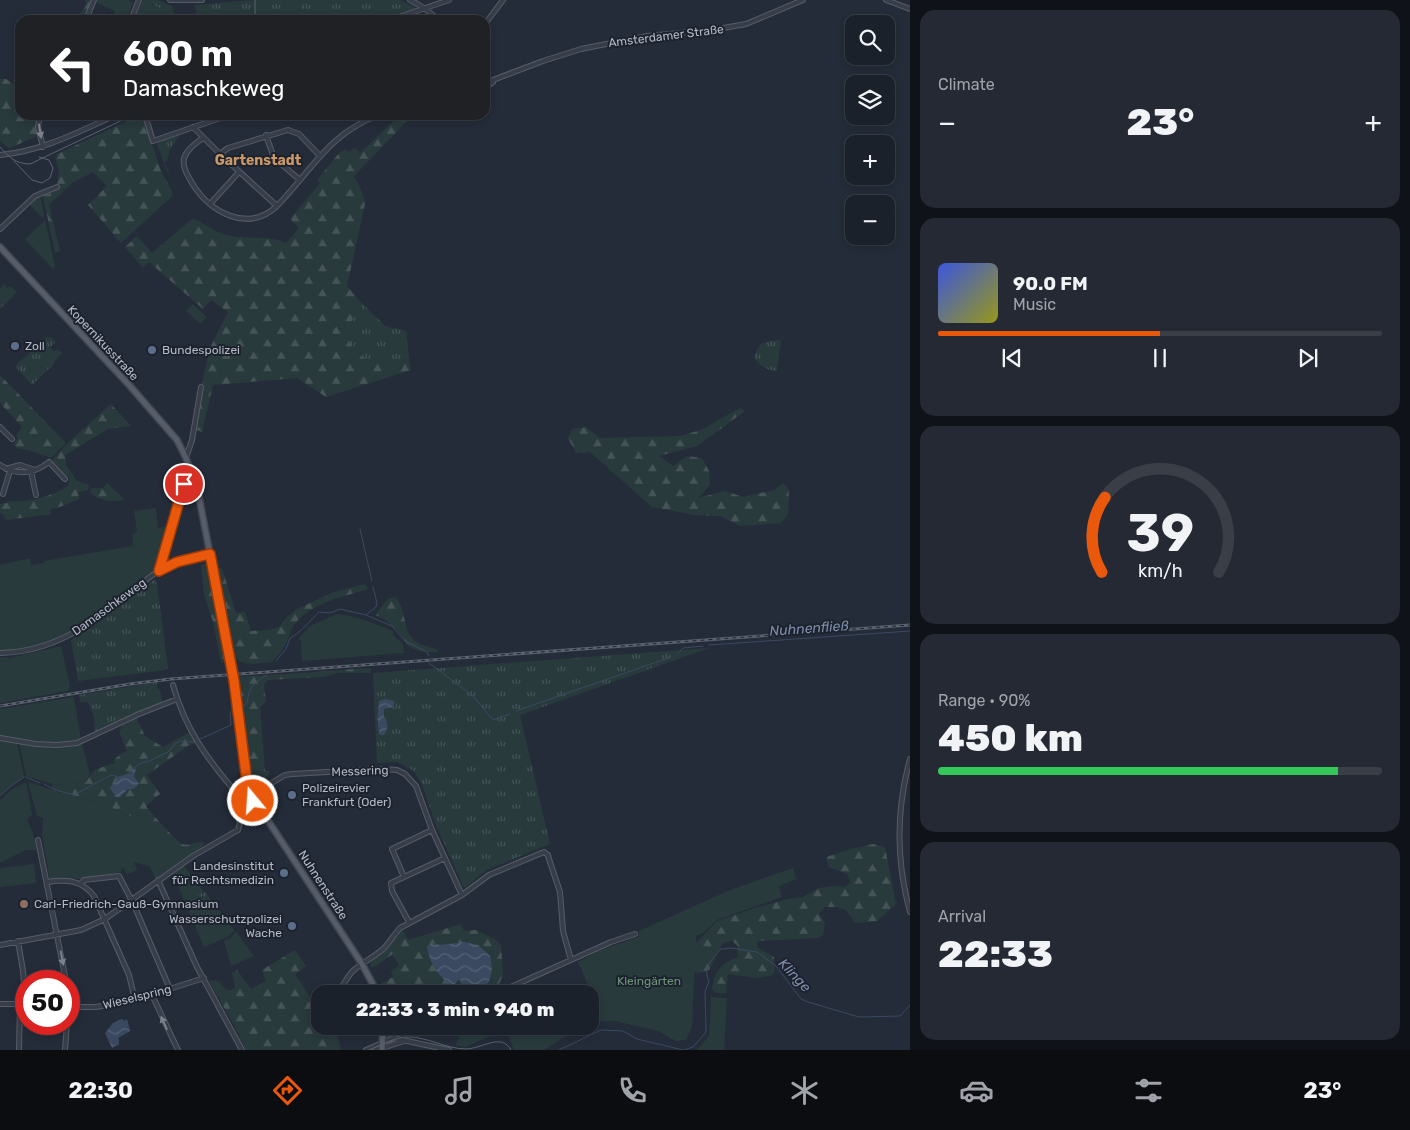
<!DOCTYPE html>
<html lang="en">
<head>
<meta charset="utf-8">
<style>
	:root { --surface:#1b212b; --page:#242933; --text:#f1f3f6; --muted:#a0a3a9; --line:#393e47; --accent:#ea580c }
	body { margin:0; font-family:Rubik,sans-serif; background:var(--page); color:var(--text); height:100vh; display:flex; flex-direction:column; font-size:19px; white-space:nowrap }
	* { box-sizing:border-box; margin:0 }
	p { font-size:16px; color:var(--muted) }
	.icon { flex:none; width:28px; height:28px; fill:none; stroke:currentColor; stroke-width:2; stroke-linecap:round; stroke-linejoin:round }
	.map { position:relative; flex:1; overflow:hidden }
	.panel { display:flex; flex-direction:column; gap:10px; padding:10px; background:#0f1218; width:500px }
	.panel>* { flex:none }
	.hud { position:absolute; left:15px; top:15px; width:475px; height:105px; border-radius:15px; box-shadow:0 2px 8px #0003,0 0 0 1px var(--line); background:#202124; color:#fff; overflow:hidden }
	.tools { position:absolute; left:845px; top:15px; display:grid; gap:10px }
	.tools a { display:grid; place-items:center; width:50px; height:50px; border-radius:10px; background:var(--surface); box-shadow:0 2px 8px #0003,0 0 0 1px var(--line); font-size:25px }
	.speed { position:absolute; left:15px; top:970px; display:flex; gap:10px; font-size:25px; font-weight:700; text-align:center }
	.speed>* { display:grid; place-content:center; width:65px; height:65px; border-radius:50%; background:var(--surface); box-shadow:0 2px 8px #0003,0 0 0 1px var(--line); line-height:1 }
	.speed .limit { border:8px solid #d22; background:#fff; color:#111 }
	.pin { position:absolute; display:grid; place-items:center; width:42px; height:42px; color:#fff; margin:-21px; border:2px solid #fff; border-radius:50%; box-shadow:0 1px 5px #0007 }
	.me { position:absolute; width:55px; margin:-28px; rotate:342deg; stroke-linejoin:round; filter:drop-shadow(0 0 4px #0008) }
	.turn { display:flex; align-items:center; gap:18px; height:105px; padding:0 25px; font-size:22px }
	.turn .icon { width:65px; height:65px; stroke-width:2.5 }
	.turn b { display:block; font-size:35px; line-height:42px }
	.big { font-size:38px; font-weight:800; line-height:1.1 }
	.panel .tile { flex:1; display:flex; flex-direction:column; justify-content:center; gap:8px; min-width:0; padding:0 18px; border-radius:15px; background:var(--page) }
	.panel .dial { align-items:center; gap:0 }
	.dial svg { height:130px; overflow:visible; fill:none; stroke:var(--line); stroke-width:7; stroke-linecap:round; text-anchor:middle }
	.dial text { fill:var(--text); stroke:none }
	.song { display:flex; align-items:center; gap:15px }
	.cover { width:60px; height:60px; border-radius:8px; background:linear-gradient(135deg,hsl(230 70% 55%),hsl(60 70% 35%)) }
	.played { height:5px; border-radius:2px; background:linear-gradient(90deg,var(--accent) 50%,var(--line) 50%) }
	.keys { display:flex; justify-content:space-around; direction:ltr }
	.heat { display:flex; justify-content:space-between; align-items:center; font-size:28px; direction:ltr }
	.charge { height:8px; border-radius:4px; background:linear-gradient(90deg,#34c759 90%,var(--line) 0) }
	.trip { position:absolute; left:311px; top:985px; width:288px; height:50px; border-radius:15px; background:var(--surface); box-shadow:0 2px 8px #0003,0 0 0 1px var(--line); font-weight:800; line-height:50px; text-align:center }
	.tab-bar { display:flex; height:80px; justify-content:space-around; align-items:center; background:#0b0d11; color:var(--muted) }
	.tab-bar .icon { width:35px; height:35px }
	.tab-bar .active { color:var(--accent) }
	.tab-bar b { font-size:22px; color:var(--text) }
	main { display:flex; flex:1; min-height:0 }
	.map>svg:first-child { display:block }
</style>
</head>
<body>
<main>
<div class="map">
<svg width="910" height="1050" viewBox="0 0 910 1050">
	<defs>
		<pattern id="grass-tufts" width="24" height="20" patternUnits="userSpaceOnUse" patternTransform="scale(1.25)"><rect width="24" height="20" fill="#293a3c"/><path d="M3 7l-1-3M5 7V3M7 7l1-3M15 17l-1-3M17 17v-4M19 17l1-3" fill="none" stroke="#465457"/></pattern>
		<pattern id="forest-firs" width="22" height="20" patternUnits="userSpaceOnUse" patternTransform="scale(1.25)"><rect width="22" height="20" fill="#293a3c"/><path d="M5 1l3.5 6h-7zM16 11l3.5 6h-7z" fill="#465457"/></pattern>
		<pattern id="water-waves" width="16" height="10" patternUnits="userSpaceOnUse" patternTransform="scale(1.25)"><rect width="16" height="10" fill="#3b4960"/><path d="M0 5q4-4 8 0t8 0" fill="none" stroke="#556175"/></pattern>
	</defs>
	<rect width="100%" height="100%" fill="#242c39"/>
	<path fill="url(#grass-tufts)" d="M143 0H158L172 6 176 20H156L160 8Z
		M254 0H400L416 8 381 20H197L195 5Z
		M182 132 170 149 167 161 165 162 171 181 156 142Z
		M4 284 7 288 10 286 17 292 0 309V288Z
		M359 300 385 326 406 331 409 359C380 362 361 369 347 336Z
		M47 337H51L56 342 50 347 54 352 58 349 62 353 55 361 53 365 32 385 15 366Z
		M781 340 777 371C767 370 758 366 754 357L760 344 770 341Z
		M155 579 157 584 168 668 165 670 78 681 71 640 92 627Z
		M709 648 520 715 550 844 487 870 464 888 435 823 422 784 414 771 397 762 377 763 373 673Z
		M157 682 158 685 156 687 160 691 163 703 95 733 94 716 88 702H80L79 695Z
		M205 892 222 914 215 918 211 913 217 910 212 904 206 906 197 894Z
		M392 1028 408 1031H415L420 1034 419 1037 391 1034 389 1031Z"/>
	<path fill="url(#forest-firs)" fill-rule="evenodd" d="M84 0H91L87 13 82 20H76L87 3Z
		M0 79H6L16 86H20V115H38L37 136 12 147 10 149 0 141Z
		M140 115H142L161 171 173 193 171 197 121 243 88 205 107 186 93 172 72 183 49 205 60 251 55 253 43 196 56 191 59 172 55 155Z
		M400 115H413L354 176 362 192 365 204 347 286 359 300 347 336C361 369 380 362 409 359L411 370 326 397 297 378 213 385 202 432 192 428 210 348 228 312 211 300 203 309 149 262 143 268 125 247 137 236 152 253 192 219C203 221 214 233 227 235 246 240 268 235 286 243L299 228 290 219 320 183 317 180 339 153 346 149 348 152 355 148 360 153Z
		M0 375 66 443 51 458 32 451 16 448 14 443 18 438 16 436 22 427 0 403Z
		M111 404 131 426 108 429 65 455 66 465 77 481 89 485 88 490 78 492 79 499C68 503 63 507 51 509V514L6 520 3 514 0 513V504L7 503 8 501C29 503 50 497 68 486L70 478 67 476 64 477 51 462 52 460 68 443Z
		M740 408 745 411 697 446 659 456 673 466 687 456 702 458 709 471 710 485 698 498 725 491 743 497 774 490 783 483 789 490 788 514 781 523 740 526 720 516 694 515 652 507 590 452 576 453 568 438 572 429 586 427 600 438 680 436 701 430Z
		M107 483 125 500C114 502 98 502 90 492L92 488H103Z
		M206 564 216 605 225 662H221L213 622 204 594 201 565Z
		M222 568 236 613 245 612 251 631 269 630 279 627 287 617 297 609 334 592 365 584 368 589C343 597 310 603 294 625 290 631 289 637 286 643 283 650 277 656 272 662 259 663 243 668 234 656L217 569Z
		M395 597C409 612 400 632 418 643 424 646 432 647 438 650V652C400 653 412 641 389 623 385 619 380 617 375 615L388 599Z
		M371 668V673H338L324 677 268 680 264 685 266 701 260 708 265 771H269V775L262 782 256 783 250 771 239 677Z
		M137 719 145 736 163 747 189 732 195 743 188 746 147 775 160 794 146 806C150 812 178 843 182 844 187 846 195 842 201 842L204 844 201 848 199 845 179 852 143 822 101 803 53 790 52 784 69 786 70 783 86 782 94 770 115 763 114 760 118 756 127 751 120 734 121 726ZM134 769V776L139 784 133 789H128L120 797 113 794 119 777 129 774Z
		M873 844 885 847 896 904 877 921 855 923 846 910 836 907H825L819 913 825 923 823 935 817 938 757 941V947L774 957 775 971 772 975 758 978 728 974 726 993H716L712 989C714 972 721 963 738 957L737 945 732 941 723 943 709 970 699 973 692 971 691 949 717 921 758 907 788 899 803 897 819 888 834 886 845 887 851 882 847 874 829 867 826 857 855 848Z
		M461 924 464 931 476 930 498 941 501 946 503 975 496 991 489 994H385L380 984 393 977 391 971 399 966 393 954 372 968 370 963 387 949 394 938 402 930 408 940ZM433 943 492 963V974L490 981 458 979Z
		M295 950 306 966 295 974 315 1005H320V1026H335L341 1050H246L235 1027 209 981C218 978 221 984 226 990H232L235 987 232 973 237 970 251 989 266 981 262 970Z"/>
	<path fill="#293a3c" d="M96 0H128L133 3 126 20 113 16 115 11 95 2Z
		M143 0 160 8 156 20H134Z
		M38 197 41 198 44 216 42 218 30 205Z
		M45 220 55 266 53 269 25 239Z
		M193 304 207 317 200 324 186 311Z
		M156 508 158 528 170 526 156 568 79 626 59 637 29 648 0 651V565L30 558 31 565 44 563V561L133 546 132 534 137 532 134 511Z
		M337 614C357 616 374 623 393 631V635L403 644 404 653 302 661 301 641 298 639 310 626Z
		M61 646 70 686 68 691 0 703V657L10 658Z
		M74 697 81 740 58 743 0 736V709Z
		M0 740 17 742 24 776 0 795Z
		M19 743 55 747 82 744 90 774 86 782 70 783V786L52 784 26 776Z
		M26 782 31 807 30 808 33 815 27 819 33 833 37 850H25L0 863V800L11 790Z
		M28 782 55 791 101 803 143 822 179 852 199 845 201 848 183 859 156 879 149 866 134 862 137 870 127 874 122 866 121 872 82 879 65 878 50 880 42 835 43 818 37 816Z
		M34 864 36 883 0 887V868Z
		M184 866 204 892 198 895 206 906 212 904 217 911 211 913 215 918 222 914 234 930 228 937 204 947 173 874Z
		M793 868 796 879 779 886 782 897 717 920 703 933 696 936V945L699 962 694 976 692 1027 686 1040 676 1041 658 1031 615 1021 590 1022 589 994 591 992 578 962 599 951 638 937 639 931 730 890Z
		M236 932 254 956 231 966 224 941 229 939Z
		M711 997 727 998 724 1050H697L709 1036Z
		M455 1026H510L512 1027 465 1047 456 1045 459 1037Z
		M516 1026H582L544 1050H514L509 1037 517 1033 514 1027Z"/>
	<path fill="url(#water-waves)" d="M385 699 394 701V707L384 709V717C389 724 388 728 384 735H380C377 729 378 707 379 701Z
		M134 768 136 769 134 776 139 784 133 789H128L120 797H116L110 788C112 784 116 782 119 777L129 774Z
		M464 942 478 945 490 956C496 978 488 994 463 987L460 980H458L454 985C440 981 429 961 427 947L433 943 440 945Z
		M122 1019 125 1021 127 1019 130 1031 118 1038 119 1040V1044L112 1048 105 1033 113 1023Z"/>
	<g fill="none" stroke-linecap="round" stroke-linejoin="round">
		<path stroke="#3b4960" stroke-width="1" d="M360 529 372 581
			M366 615 376 607 377 603 373 587
			M709 645 910 631
			M677 654 683 648 703 646
			M276 661 286 649 290 638C299 634 311 620 319 612L330 613 340 609 366 615 392 626 405 641 427 652 429 656
			M429 663 473 696 493 720 510 714
			M242 707 247 703C249 687 253 683 267 675
			M516 711 671 657
			M198 740 231 725 230 713 234 710
			M26 777 40 783
			M44 784 55 790 74 795 111 775 119 777 128 774 139 764 143 762H147L168 752 176 743 181 741 194 742
			M11 786 24 777
			M0 796 10 787
			M559 1050 601 1030 623 1031 637 1039 683 1050
			M684 1050 693 1047 706 1032 705 992 709 981C702 968 712 959 721 949L731 948 757 952 776 966 801 999 808 1002 859 1017 900 1016 910 1005"/>
		<g stroke="#565c67" stroke-width="6">
			<path id="minor" d="M170 0H202
				M410 0 424 8 439 20
				M886 0 910 9
				M86 20 94 0
				M131 20 139 0
				M390 20 449 0
				M485 24 503 0
				M485 83 543 61 581 49 647 36 712 30 746 24 803 0
				M485 88 493 82
				M40 115 38 127 43 147
				M145 115 153 141 229 115
				M193 127 220 154 277 206
				M266 135 274 158 300 180
				M203 138C196 143 187 149 184 158 182 167 188 176 192 183 210 213 248 233 277 206 312 170 329 133 379 115
				M220 154 228 148 288 130 299 134 320 156
				M0 155C43 151 78 132 116 115
				M210 204 239 172
				M0 229 35 196 57 187
				M0 427 12 439
				M186 458 192 440 201 387
				M0 465C16 476 34 474 49 462L65 479
				M6 469 20 465 35 470
				M31 471 36 495
				M3 494 10 471
				M159 571 181 496 186 472
				M0 653C55 652 90 624 132 592 143 583 153 572 166 567 180 560 195 557 210 554
				M173 685C185 728 205 756 234 790L242 794
				M0 738 36 744 57 745 77 743 139 714 177 699
				M910 759C896 810 896 861 910 912
				M255 793 285 775 292 774 381 769 397 770 405 774 416 786 432 830 462 895 400 928C394 934 388 945 383 949 374 957 363 962 354 970 346 977 344 987 335 994
				M38 840 66 981
				M404 877 392 849 432 830
				M158 880 197 967 242 1050
				M47 882C66 879 82 880 94 896L129 975 135 1000
				M80 884 84 880 119 876 133 903 170 989
				M462 895 489 875 544 852 548 855 549 859 560 892 563 931 571 960
				M409 922 392 891 391 883 445 858
				M18 941 23 971 26 1004
				M0 945 81 930 105 919 193 856 238 830 245 802
				M495 994 611 942 635 934
				M152 995 178 1050
				M0 1004H26
				M69 1007H96L135 1000 204 978
				M19 1050 20 1004
				M65 1050 67 1024
				M366 1050 393 1038 449 1050
				M376 1050 404 1041"/>
		</g>
		<g stroke="#414752" stroke-width="8">
			<path id="major" d="M0 247 130 386 177 440 186 458 198 492 230 658
				M234 681 248 789
				M242 796a7 7 0 1 1 14 0a7 7 0 1 1-14 0Z
				M253 801 265 816 362 964 378 994
				M382 1050 383 1026"/>
		</g>
		<use href="#minor" stroke="#383e49" stroke-width="4"/>
		<use href="#major" stroke="#565d69" stroke-width="5"/>
		<path stroke="#5a6270" stroke-width="1" d="M255 20V0
			M0 147C9 157 16 164 30 164L133 115
			M14 161 32 180 42 183 50 178 53 168 49 160 39 157
			M369 1050C381 1045 394 1038 406 1037 426 1036 446 1049 466 1049 481 1049 502 1032 511 1050"/>
		<g stroke="#5a6270" stroke-width="3">
			<path id="rail" d="M0 706 130 684 171 679 910 625"/>
		</g>
		<use href="#rail" stroke="#1d232e" stroke-width="1" stroke-dasharray="4" stroke-linecap="butt"/>
		<g stroke="#414752" stroke-width="8" stroke-linecap="butt">
			<path id="major-bridge" d="M230 658 234 681"/>
		</g>
		<use href="#major-bridge" stroke="#565d69" stroke-width="5"/>
	</g>
	<defs><path id="oneway-solid" d="M-6-.8H1V-3.2L6.5 0L1 3.2V.8H-6Z" transform="scale(1.25)"/></defs>
	<g fill="#7c828d">
		<use href="#oneway-solid" transform="translate(40 131) rotate(81)"/>
		<use href="#oneway-solid" transform="translate(62 958) rotate(79)"/>
		<use href="#oneway-solid" transform="translate(164 1023) rotate(-114)"/>
	</g>
	<g fill="none" stroke-linecap="round" stroke-linejoin="round">
		<g stroke="#983908" stroke-width="12">
			<path id="route" d="M184 484 159 571 177 562 210 554 234 681 248 789 253 790 256 795 253 801"/>
		</g>
		<use href="#route" stroke="#ea580c" stroke-width="9"/>
	</g>
	<g fill="#5c6f8a" stroke="#1d232e" stroke-width="2">
		<circle cx="15" cy="346" r="5"/>
		<circle cx="152" cy="350" r="5"/>
		<circle cx="292" cy="795" r="5"/>
		<circle cx="284" cy="873" r="5"/>
		<circle cx="292" cy="926" r="5"/>
	</g>
	<circle fill="#8d6e63" stroke="#1d232e" stroke-width="2" cx="24" cy="904" r="5"/>
	<g text-anchor="middle" stroke-width="4" stroke-linejoin="round" paint-order="stroke">
		<g font-size="12" fill="#b3b9c5" stroke="#1d232e">
			<text transform="translate(666 36) rotate(-7)" y="4">Amsterdamer Straße</text>
			<text transform="translate(103 343) rotate(47)" y="4">Kopernikusstraße</text>
			<text transform="translate(109 607) rotate(-36)" y="4">Damaschkeweg</text>
			<text transform="translate(360 771) rotate(-2)" y="4">Messering</text>
			<text transform="translate(323 885) rotate(57)" y="4">Nuhnenstraße</text>
			<text transform="translate(137 997) rotate(-14)" y="4">Wieselspring</text>
		</g>
		<g font-size="12" fill="#b3b9c5" stroke="#1d232e" text-anchor="start">
			<text x="25" y="350">Zoll</text>
			<text x="162" y="354">Bundespolizei</text>
			<text x="302" y="792">Polizeirevier<tspan x="302" dy="14">Frankfurt (Oder)</tspan></text>
			<text x="274" y="870" text-anchor="end">Landesinstitut<tspan x="274" dy="14">für Rechtsmedizin</tspan></text>
			<text x="34" y="908">Carl-Friedrich-Gauß-Gymnasium</text>
			<text x="282" y="923" text-anchor="end">Wasserschutzpolizei<tspan x="282" dy="14">Wache</tspan></text>
		</g>
		<g font-size="12" fill="#6c9477" stroke="#1d232e">
			<text x="649" y="985">Kleingärten</text>
		</g>
		<g font-size="14" font-weight="bold" fill="#ca9868" stroke="#1d232e">
			<text x="258" y="165">Gartenstadt</text>
		</g>
		<g font-size="14" font-style="italic" fill="#7d8eaa" stroke="#1d232e">
			<text transform="translate(809 628) rotate(-4)" y="5">Nuhnenfließ</text>
			<text transform="translate(795 975) rotate(47)" y="5">Klinge</text>
		</g>
	</g>
</svg>
<div class="tools">
<a><svg class="icon" aria-label="search" viewBox="0 0 24 24"><circle cx="10" cy="10" r="6"/><path d="M15 15l6 6"/></svg></a>
<a><svg class="icon" aria-label="layers" viewBox="0 0 24 24"><path d="M12 4l9 5-9 5-9-5zM3 14l9 5 9-5"/></svg></a>
<a>+</a>
<a>−</a>
</div>
<div class="speed"><div class="limit">50</div></div>
<div class="pin" style="left:184px;top:484px;background:#d93025"><svg class="icon" aria-label="arrive" viewBox="0 0 24 24"><path d="M6 21V4h12l-3 4 3 4H6"/></svg></div>
<svg class="me" style="left:253px;top:801px" viewBox="-20 -20 40 40"><circle r="17" fill="#ea580c" stroke="#fff" stroke-width="3"/><path d="M0-11L8 9 0 5-8 9z" fill="#fff"/></svg>
<div class="trip">22:33 · 3 min · 940 m</div>
<div class="hud">
<div class="turn"><svg class="icon" aria-label="left" viewBox="0 0 24 24"><path d="M17 20v-9H6M10 6l-5 5 5 5"/></svg><div><b>600 m</b>Damaschkeweg</div></div>
</div>
</div>
<section class="panel">
<div class="tile"><p>Climate</p>
<div class="heat"><a>−</a><b class="big">23°</b><a>+</a></div>
</div>
<div class="tile">
<div class="song"><i class="cover"></i><div><b>90.0 FM</b><p>Music</p></div></div>
<div class="played"></div>
<div class="keys"><svg class="icon" aria-label="previous" viewBox="0 0 24 24"><path d="M18 5L8 12l10 7zM5 5v14"/></svg><svg class="icon" aria-label="pause" viewBox="0 0 24 24"><path d="M8 5v14M16 5v14"/></svg><svg class="icon" aria-label="next" viewBox="0 0 24 24"><path d="M6 5l10 7-10 7zM19 5v14"/></svg></div>
</div>
<div class="tile dial"><svg viewBox="0 0 100 80">
<path d="M14 69A42 42 0 1 1 86 69"/>
<path d="M14 69A42 42 0 0 1 16 23" stroke="#ea580c"/>
<text x="50" y="56" font-size="32" font-weight="700">39</text>
<text x="50" y="72" font-size="11">km/h</text>
</svg></div>
<div class="tile"><p>Range · 90%</p><b class="big">450 km</b><div class="charge"></div></div>
<div class="tile"><p>Arrival</p><b class="big">22:33</b></div>
</section>
</main>
<nav class="tab-bar">
<b>22:30</b>
<svg class="icon active" aria-label="directions" viewBox="0 0 24 24"><path d="M12 3l9 9-9 9-9-9zM9 14v-3h6M13 9l2 2-2 2"/></svg>
<svg class="icon" aria-label="music" viewBox="0 0 24 24"><path d="M9 18V5l10-2v13"/><circle cx="6" cy="18" r="3"/><circle cx="16" cy="16" r="3"/></svg>
<svg class="icon" aria-label="phone" viewBox="0 0 24 24"><path d="M5 4h4l2 5-3 2q2 4 5 5l2-3 5 2v4C11 20 4 13 5 4z"/></svg>
<svg class="icon" aria-label="climate" viewBox="0 0 24 24"><path d="M12 3v18M4 7l16 10M4 17L20 7"/></svg>
<svg class="icon" aria-label="car" viewBox="0 0 24 24"><path d="M5 17H2v-5l4-1 3-4h7l3 4 3 1v5h-3M9 17h6M6 11h13"/><circle cx="7" cy="17" r="2"/><circle cx="17" cy="17" r="2"/></svg>
<svg class="icon" aria-label="filters" viewBox="0 0 24 24"><path d="M4 7h16M4 17h16"/><circle cx="9" cy="7" r="2"/><circle cx="15" cy="17" r="2"/></svg>
<b>23°</b>
</nav>
</body>
</html>
